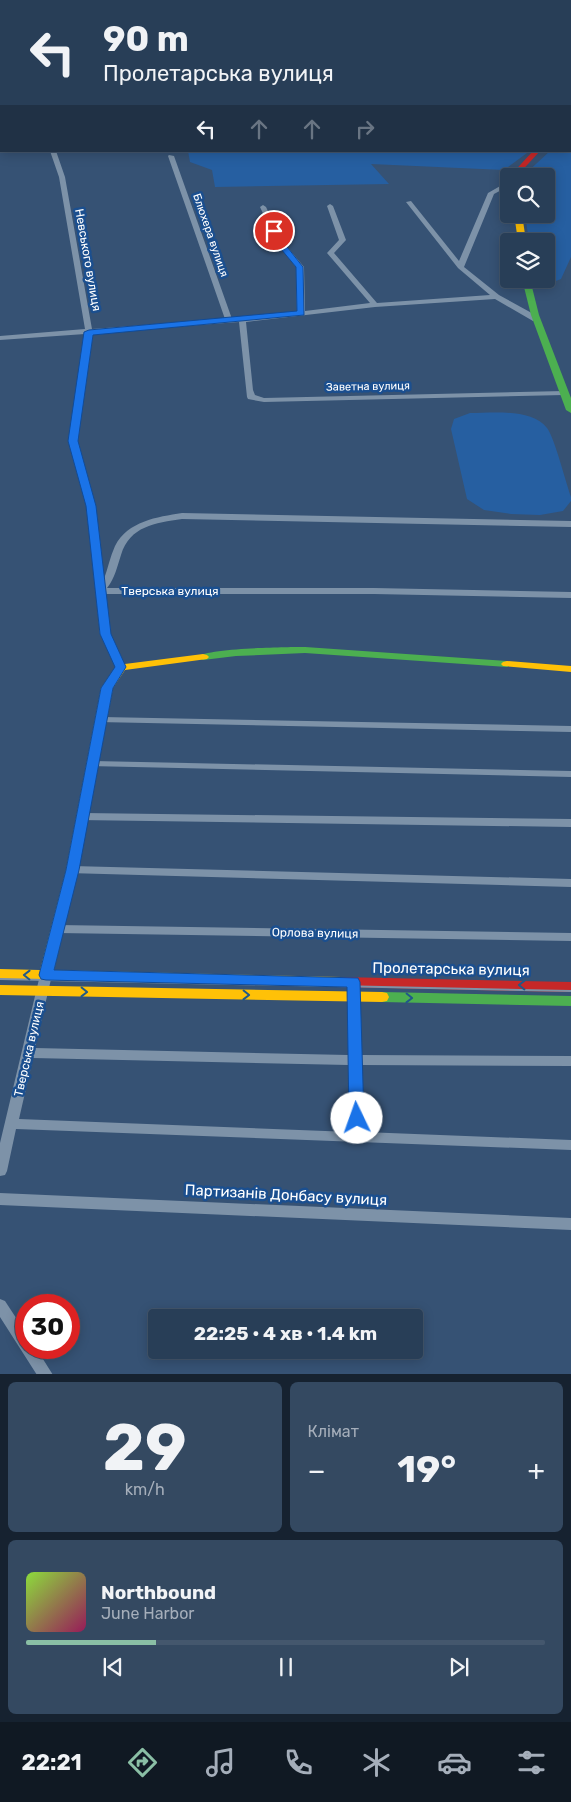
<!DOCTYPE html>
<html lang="uk">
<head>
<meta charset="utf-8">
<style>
	:root { --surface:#283e57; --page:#344961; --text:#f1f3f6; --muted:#a5aeba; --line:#44576d; --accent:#8abfa5 }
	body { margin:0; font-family:Rubik,sans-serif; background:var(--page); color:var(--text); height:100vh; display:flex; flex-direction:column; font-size:19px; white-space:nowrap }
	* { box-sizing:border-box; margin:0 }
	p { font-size:16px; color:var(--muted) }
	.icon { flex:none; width:28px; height:28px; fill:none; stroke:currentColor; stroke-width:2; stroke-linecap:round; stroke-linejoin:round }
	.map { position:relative; height:1374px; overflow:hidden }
	.panel { display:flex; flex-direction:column; gap:8px; padding:8px; background:#162230; flex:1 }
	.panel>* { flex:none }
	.hud { position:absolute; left:0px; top:0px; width:571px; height:152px; box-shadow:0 2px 12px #0003,0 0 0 1px var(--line); background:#283e57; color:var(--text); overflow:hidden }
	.buttons { position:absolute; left:500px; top:168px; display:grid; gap:10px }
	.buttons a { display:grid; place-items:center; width:55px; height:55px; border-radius:5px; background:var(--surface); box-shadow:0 2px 12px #0003,0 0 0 1px var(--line); font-size:25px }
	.speed { position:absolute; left:15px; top:1294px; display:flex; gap:10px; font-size:25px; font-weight:700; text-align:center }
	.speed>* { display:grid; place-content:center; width:65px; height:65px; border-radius:50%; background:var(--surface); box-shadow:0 2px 12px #0003,0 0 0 1px var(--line); line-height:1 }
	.speed .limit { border:8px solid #d22; background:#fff; color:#111 }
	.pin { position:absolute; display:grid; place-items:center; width:42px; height:42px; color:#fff; margin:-21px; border:2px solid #fff; border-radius:50%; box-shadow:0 1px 5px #0007 }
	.me { position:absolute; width:55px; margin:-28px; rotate:357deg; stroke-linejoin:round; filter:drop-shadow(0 0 4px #0008) }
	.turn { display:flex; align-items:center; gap:18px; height:105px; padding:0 20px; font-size:22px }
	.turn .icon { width:65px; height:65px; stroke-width:2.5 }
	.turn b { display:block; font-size:35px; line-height:42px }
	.lanes { display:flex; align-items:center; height:48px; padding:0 20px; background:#0003; justify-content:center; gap:25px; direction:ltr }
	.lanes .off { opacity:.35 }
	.big { font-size:38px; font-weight:700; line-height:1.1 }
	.panel .widget { flex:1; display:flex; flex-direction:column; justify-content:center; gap:8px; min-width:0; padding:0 18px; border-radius:8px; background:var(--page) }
	.panel .dial { align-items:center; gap:0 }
	.dial b { font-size:65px; line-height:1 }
	.song { display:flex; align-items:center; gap:15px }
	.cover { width:60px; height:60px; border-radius:8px; background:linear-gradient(135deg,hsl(90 70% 55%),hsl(330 70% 35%)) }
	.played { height:5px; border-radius:2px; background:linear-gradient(90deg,var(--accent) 25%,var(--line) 25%) }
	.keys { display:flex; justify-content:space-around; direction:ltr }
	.heat { display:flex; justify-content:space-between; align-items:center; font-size:28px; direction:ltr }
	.panel .tiles { flex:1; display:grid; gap:8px; grid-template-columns:1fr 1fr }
	.widget:last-child { grid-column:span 2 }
	.trip { position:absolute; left:148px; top:1309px; width:275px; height:50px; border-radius:5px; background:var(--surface); box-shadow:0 2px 12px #0003,0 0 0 1px var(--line); font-weight:700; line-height:50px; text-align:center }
	.dock { display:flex; height:80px; justify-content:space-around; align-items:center; background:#101923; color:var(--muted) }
	.dock .icon { width:35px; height:35px }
	.dock .active { color:var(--accent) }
	.dock b { font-size:22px; color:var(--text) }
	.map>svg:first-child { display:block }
</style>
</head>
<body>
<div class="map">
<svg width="571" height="1375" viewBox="0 0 571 1375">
	<rect width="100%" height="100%" fill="#365274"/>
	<path fill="#265fa1" d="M188 151 527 153 504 170 371 164 389 184 215 187 212 170 190 162Z
		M550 151H571V257L561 279 538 288 536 279H546V241H529L525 214H546V176H523Z
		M470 413C492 413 532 408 547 428 554 436 566 483 571 497V501L563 511 540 515 511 514 484 510 467 499 451 429 454 419Z"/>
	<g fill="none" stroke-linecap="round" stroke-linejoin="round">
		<path fill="#7d92a8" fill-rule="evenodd" d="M336 0H346L347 1H338Z
			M0 28H1V32H0Z
			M571 31V35L570 36V32Z
			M0 41 1 42V46L0 45Z
			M1 58V62L0 63V59Z
			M570 93H571V97H570Z
			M50 151H56L65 177 92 329 225 319 168 156 169 155 174 156 232 319 297 312 296 267 277 243 260 207 263 205 266 207 283 242 304 267 305 311 370 303 327 253 339 240 327 206 330 204 333 206 346 240 334 253 377 303 490 295 458 268 406 202 411 201 459 261 488 193 509 181V186L494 194 464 267 499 295 539 317V321H533L495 299 375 307 246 322 253 390 255 395 264 398 564 391 568 393 564 395 264 402 248 399 247 397 239 322 93 333 77 441 95 506 104 579C108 568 110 557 115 546 128 521 157 517 182 513L571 521V527L182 519C155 523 130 526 121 555 117 567 115 578 107 588H374L571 592V598L374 594H105L110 634 126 667 121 670 118 669 100 634 87 506 69 441 85 334 0 340V336L85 329 59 177Z
			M102 717 571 726V732L98 722 97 720 98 718Z
			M93 761 571 771V777L89 766 88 764 89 762Z
			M83 813 571 819V827L79 820 78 817Z
			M72 866 571 879V887L68 873 66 870 68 867Z
			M58 925 571 933V941L58 933 54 932 52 929 54 926Z
			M46 971 50 972 52 975 35 1048 348 1055V982L350 979 354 978 358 979 360 982V1055L571 1056V1066L361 1065 364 1132 571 1140V1150L16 1129 7 1171 5 1175 0 1176V1143L40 975 42 972ZM33 1058 348 1065 351 1132 19 1119Z
			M0 1193 571 1218V1230L0 1205Z
			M0 1299 5 1301 26 1333V1348H36L53 1375H37L0 1317Z"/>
		<path fill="#4caf50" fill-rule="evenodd" d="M522 279H530L539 315 571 398V413L566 410 531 315Z
			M305 647 507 661 513 664 507 667 305 653 236 656 203 660 197 657C207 648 287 647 305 647Z
			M382 992 571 996V1006L382 1002 377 1001 375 997 377 993Z"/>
		<path fill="#ffc107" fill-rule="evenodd" d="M570 124H571L570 129Z
			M514 214H522L526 241H518Z
			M203 654 207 655 209 657 207 659 125 670 113 688 78 870 54 970 341 977 346 979 348 982 346 985 341 987 0 979V969L40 970 66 870 101 688 117 665Z
			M507 661 571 666V672L503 666 501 664 503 662Z
			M0 985 382 992 387 993 389 997 387 1001 382 1002 0 995Z"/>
		<path fill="#c62828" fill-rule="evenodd" d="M533 151H540L517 176H510Z
			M341 977 571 982V992L341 987 336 985 334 982 336 979Z"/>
		<path stroke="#7e92a7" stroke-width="2" d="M0 979 571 991"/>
	</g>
	<defs><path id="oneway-chevron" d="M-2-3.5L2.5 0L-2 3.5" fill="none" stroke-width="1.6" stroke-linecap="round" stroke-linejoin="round" transform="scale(1.25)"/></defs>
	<g stroke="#205989">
		<use href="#oneway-chevron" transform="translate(27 975) rotate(-179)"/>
		<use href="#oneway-chevron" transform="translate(522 985) rotate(-179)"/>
		<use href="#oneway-chevron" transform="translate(84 992) rotate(1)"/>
		<use href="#oneway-chevron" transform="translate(246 995) rotate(1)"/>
		<use href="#oneway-chevron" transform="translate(409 998) rotate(1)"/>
	</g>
	<path fill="#1a73e8" stroke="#114b97" d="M272 229H277L284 243 303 267 304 315 93 335 78 441 96 506 111 634 126 667 113 688 79 870 54 970 358 978 360 982 364 1118 362 1122 357 1124 352 1122 349 1118 347 987 46 980 41 979 39 975 66 870 101 688 115 667 100 634 86 506 68 441 84 332 89 330 297 311 296 267 276 243 271 231Z"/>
	<g text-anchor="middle" stroke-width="5" stroke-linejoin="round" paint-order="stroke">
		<g font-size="11" fill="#fff" stroke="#1b4f8f">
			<text transform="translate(211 235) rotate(71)" y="4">Блюхера вулиця</text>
			<text transform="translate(368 386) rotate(-1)" y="4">Заветна вулиця</text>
		</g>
		<g font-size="12" fill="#fff" stroke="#1b4f8f">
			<text transform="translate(88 260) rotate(80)" y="4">Невського вулиця</text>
			<text x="170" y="595">Тверська вулиця</text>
			<text transform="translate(315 933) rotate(1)" y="4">Орлова вулиця</text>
			<text transform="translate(29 1049) rotate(-77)" y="4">Тверська вулиця</text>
		</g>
		<g font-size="15" fill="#fff" stroke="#1b4f8f">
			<text transform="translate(451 969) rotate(1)" y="5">Пролетарська вулиця</text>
			<text transform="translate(286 1195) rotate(3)" y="5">Партизанів Донбасу вулиця</text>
		</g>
	</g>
</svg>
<div class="buttons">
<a><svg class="icon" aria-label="search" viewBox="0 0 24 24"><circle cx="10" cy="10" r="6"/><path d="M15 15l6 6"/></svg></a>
<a><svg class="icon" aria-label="layers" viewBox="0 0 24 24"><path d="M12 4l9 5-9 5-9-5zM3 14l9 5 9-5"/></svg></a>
</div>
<div class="speed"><div class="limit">30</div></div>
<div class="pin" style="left:274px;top:231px;background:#d93025"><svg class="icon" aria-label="arrive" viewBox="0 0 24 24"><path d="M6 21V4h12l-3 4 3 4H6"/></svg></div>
<svg class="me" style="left:357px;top:1118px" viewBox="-20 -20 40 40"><circle r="19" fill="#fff"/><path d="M0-13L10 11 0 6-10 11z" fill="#1a73e8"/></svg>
<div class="trip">22:25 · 4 хв · 1.4 km</div>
<div class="hud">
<div class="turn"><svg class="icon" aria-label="left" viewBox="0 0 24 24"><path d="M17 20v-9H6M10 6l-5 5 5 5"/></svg><div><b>90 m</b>Пролетарська вулиця</div></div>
<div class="lanes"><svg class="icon" aria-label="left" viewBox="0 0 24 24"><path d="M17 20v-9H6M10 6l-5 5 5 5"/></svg><svg class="icon off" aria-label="ahead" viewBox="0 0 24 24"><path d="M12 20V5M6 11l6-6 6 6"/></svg><svg class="icon off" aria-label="ahead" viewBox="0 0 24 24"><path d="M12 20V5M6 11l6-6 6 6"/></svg><svg class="icon off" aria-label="right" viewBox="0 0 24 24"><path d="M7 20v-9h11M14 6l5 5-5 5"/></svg></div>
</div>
</div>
<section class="panel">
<div class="tiles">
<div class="widget dial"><b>29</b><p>km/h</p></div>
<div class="widget"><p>Клімат</p>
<div class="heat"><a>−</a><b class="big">19°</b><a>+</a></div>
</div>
<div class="widget">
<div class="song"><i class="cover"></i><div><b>Northbound</b><p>June Harbor</p></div></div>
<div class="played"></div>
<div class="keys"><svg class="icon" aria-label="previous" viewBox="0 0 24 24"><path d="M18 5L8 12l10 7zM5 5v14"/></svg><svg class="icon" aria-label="pause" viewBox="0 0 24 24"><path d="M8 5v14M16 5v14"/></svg><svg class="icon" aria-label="next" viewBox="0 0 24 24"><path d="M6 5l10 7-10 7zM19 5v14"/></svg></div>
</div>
</div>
</section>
<nav class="dock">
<b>22:21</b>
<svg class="icon active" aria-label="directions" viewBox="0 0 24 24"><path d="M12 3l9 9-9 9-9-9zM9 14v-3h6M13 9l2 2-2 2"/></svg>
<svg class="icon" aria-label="music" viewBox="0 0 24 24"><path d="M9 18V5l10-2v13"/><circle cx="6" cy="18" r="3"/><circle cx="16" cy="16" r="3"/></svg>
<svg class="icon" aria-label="phone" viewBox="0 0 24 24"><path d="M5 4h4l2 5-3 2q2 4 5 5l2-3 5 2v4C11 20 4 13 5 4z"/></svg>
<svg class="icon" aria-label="climate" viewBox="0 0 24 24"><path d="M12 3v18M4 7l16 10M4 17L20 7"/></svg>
<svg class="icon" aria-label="car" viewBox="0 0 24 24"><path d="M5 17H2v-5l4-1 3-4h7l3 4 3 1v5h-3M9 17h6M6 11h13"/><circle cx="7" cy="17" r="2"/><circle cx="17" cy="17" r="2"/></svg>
<svg class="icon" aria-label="filters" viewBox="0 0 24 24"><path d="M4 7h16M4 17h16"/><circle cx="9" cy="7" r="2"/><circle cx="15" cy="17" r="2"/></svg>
</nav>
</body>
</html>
